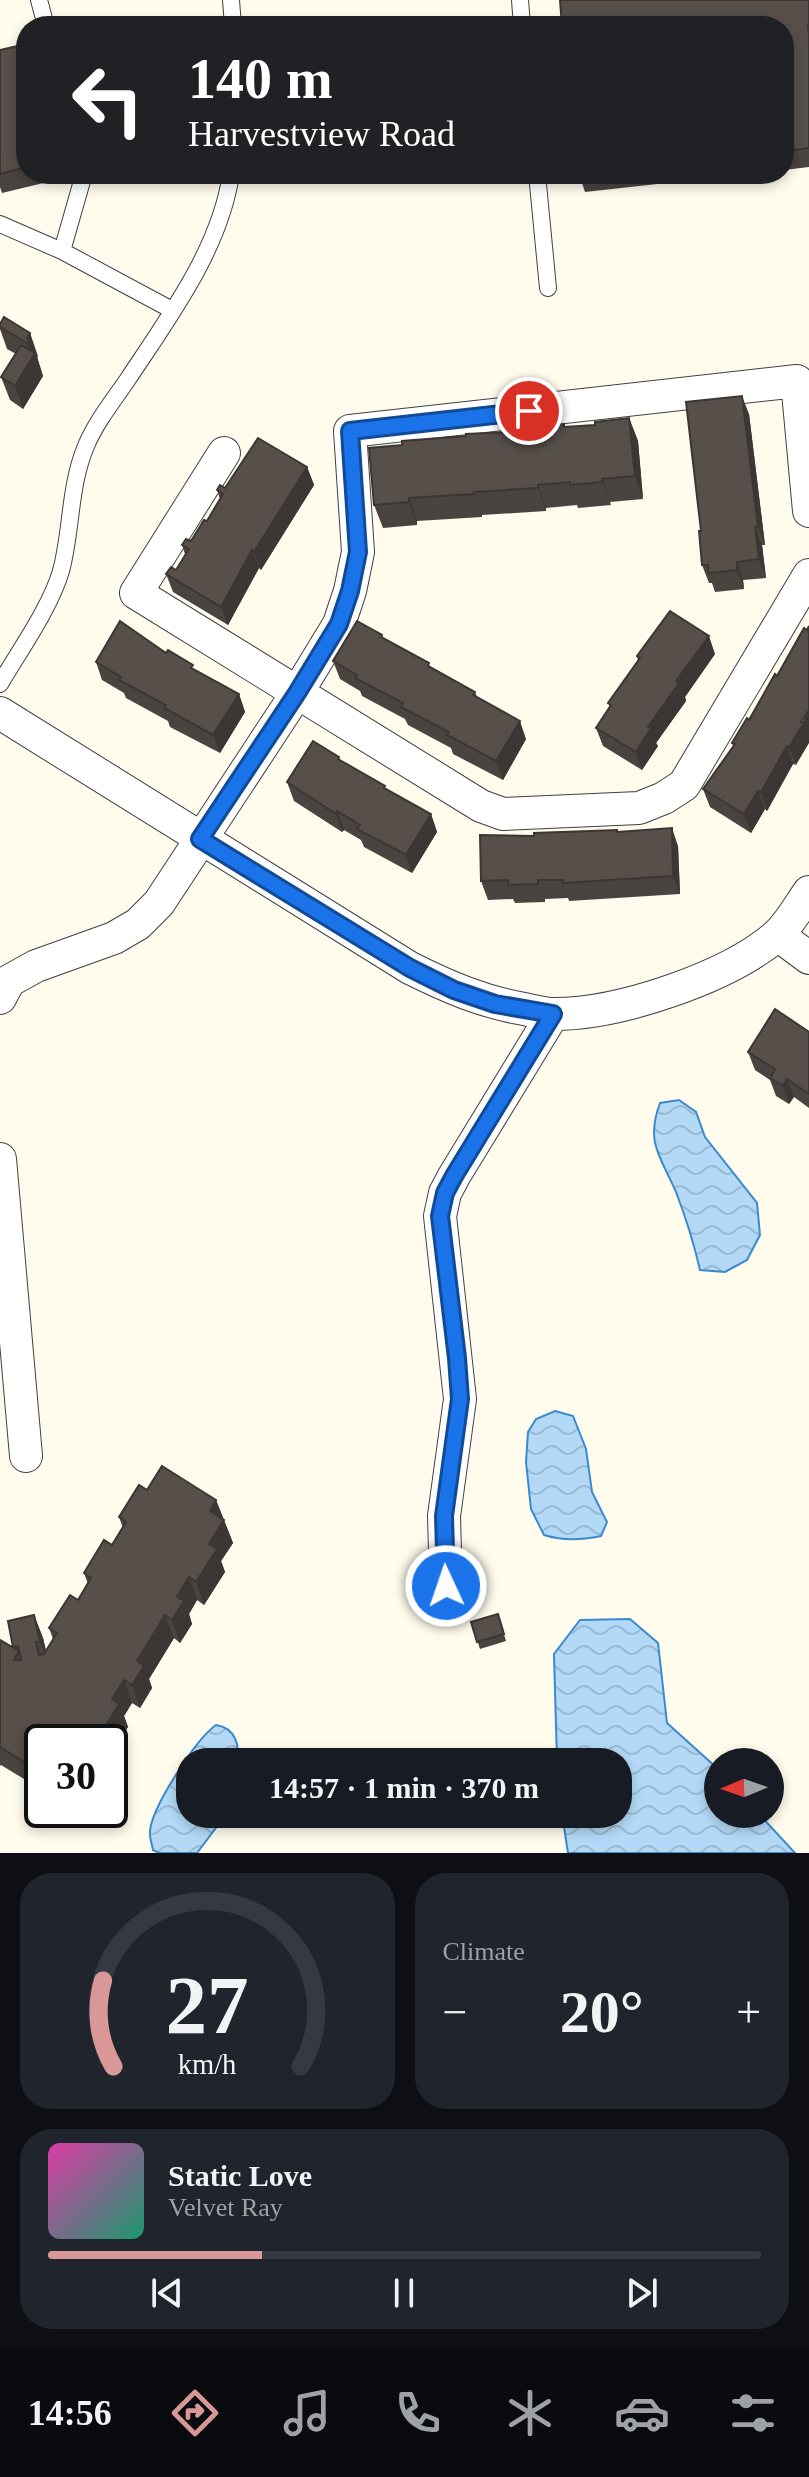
<!DOCTYPE html>
<html lang="en">
<head>
<meta charset="utf-8">
<style>
	:root { --surface:#171b24; --page:#20242c; --text:#f1f3f6; --muted:#9ea1a6; --line:#363941; --accent:#da9798 }
	body { margin:0; font-family:Georgia,serif; background:var(--page); color:var(--text); height:100vh; display:flex; flex-direction:column; font-size:30px; white-space:nowrap }
	* { box-sizing:border-box; margin:0 }
	p { font-size:26px; color:var(--muted) }
	.icon { flex:none; width:44px; height:44px; fill:none; stroke:currentColor; stroke-width:2; stroke-linecap:round; stroke-linejoin:round }
	.map { position:relative; height:1853px; overflow:hidden }
	.drawer { display:flex; flex-direction:column; gap:20px; padding:20px; background:#0d0f14; flex:1 }
	.drawer>* { flex:none }
	.guide { position:absolute; left:16px; top:16px; width:778px; height:168px; border-radius:32px; box-shadow:0 4px 12px #0003; background:#202124; color:#fff; overflow:hidden }
	.needle { width:52px; rotate:268deg }
	.controls { position:absolute; left:704px; top:1748px; display:grid; gap:16px }
	.controls a { display:grid; place-items:center; width:80px; height:80px; border-radius:50%; background:var(--surface); box-shadow:0 4px 12px #0003; font-size:40px }
	.speed { position:absolute; left:24px; top:1724px; display:flex; gap:16px; font-size:40px; font-weight:700; text-align:center }
	.speed>* { display:grid; place-content:center; width:104px; height:104px; border-radius:50%; background:var(--surface); box-shadow:0 4px 12px #0003; line-height:1 }
	.speed .limit { border:4px solid #111; border-radius:12px; background:#fff; color:#111 }
	.pin { position:absolute; display:grid; place-items:center; width:68px; height:68px; color:#fff; margin:-34px; border:4px solid #fff; border-radius:50%; box-shadow:0 2px 8px #0007 }
	.me { position:absolute; width:88px; margin:-44px; rotate:357deg; stroke-linejoin:round; filter:drop-shadow(0 0 6px #0008) }
	.turn { display:flex; align-items:center; gap:28px; height:168px; padding:0 40px; font-size:36px }
	.turn .icon { width:104px; height:104px; stroke-width:2.5 }
	.turn b { display:block; font-size:56px; line-height:68px }
	.big { font-size:60px; font-weight:700; line-height:1.1 }
	.drawer .widget { flex:1; display:flex; flex-direction:column; justify-content:center; gap:12px; min-width:0; padding:0 28px; border-radius:32px; background:var(--page) }
	.drawer .dial { align-items:center; gap:0 }
	.dial svg { height:208px; overflow:visible; fill:none; stroke:var(--line); stroke-width:7; stroke-linecap:round; text-anchor:middle }
	.dial text { fill:var(--text); stroke:none }
	.song { display:flex; align-items:center; gap:24px }
	.cover { width:96px; height:96px; border-radius:12px; background:linear-gradient(135deg,hsl(320 70% 55%),hsl(160 70% 35%)) }
	.played { height:8px; border-radius:4px; background:linear-gradient(90deg,var(--accent) 30%,var(--line) 30%) }
	.keys { display:flex; justify-content:space-around; direction:ltr }
	.heat { display:flex; justify-content:space-between; align-items:center; font-size:44px; direction:ltr }
	.drawer .tiles { flex:1; display:grid; gap:20px; grid-template-columns:1fr 1fr }
	.widget:last-child { grid-column:span 2 }
	.trip { position:absolute; left:176px; top:1748px; width:456px; height:80px; border-radius:32px; background:var(--surface); box-shadow:0 4px 12px #0003; font-weight:700; line-height:80px; text-align:center }
	.tab-bar { display:flex; height:128px; justify-content:space-around; align-items:center; background:#090b0e; color:var(--muted) }
	.tab-bar .icon { width:56px; height:56px }
	.tab-bar .selected { color:var(--accent) }
	.tab-bar b { font-size:36px; color:var(--text) }
	.map>svg:first-child { display:block }
</style>
</head>
<body>
<div class="map">
<svg width="809" height="1853" viewBox="0 0 809 1853">
	<defs>
		<pattern id="water-waves" width="16" height="10" patternUnits="userSpaceOnUse" patternTransform="scale(2)"><rect width="16" height="10" fill="#b3d9f6"/><path d="M0 5q4-4 8 0t8 0" fill="none" stroke="#99b9d2"/></pattern>
	</defs>
	<rect width="100%" height="100%" fill="#fffcee"/>
	<path fill="url(#water-waves)" stroke="#3a8acd" stroke-width="2" d="M679 1100 696 1112 705 1137 757 1203 760 1235 747 1260 725 1272 700 1270C694 1244 686 1218 676 1192 661 1157 645 1143 660 1103Z
		M555 1411 573 1416 586 1449 592 1492 607 1522 601 1536C581 1540 564 1541 544 1535L531 1509 526 1462 528 1432 536 1419Z
		M630 1619 658 1643 667 1723 718 1769V1814H759L795 1853H568L562 1814H618V1762H557L554 1654 580 1620Z
		M216 1725C235 1728 241 1745 236 1762H190V1814H223L221 1821 197 1853H159L153 1850C152 1844 149 1837 150 1831 152 1807 196 1739 216 1725Z"/>
	<g fill="none" stroke-linecap="round" stroke-linejoin="round">
		<g stroke="#404040" stroke-width="18">
			<path id="lane" d="M39 0 46 26
				M231 0 233 26
				M520 0 522 26
				M537 174 548 288
				M0 224 62 251 84 174
				M62 251 172 310
				M0 684C20 650 50 608 61 571 72 530 69 486 86 446 96 422 113 401 128 379 169 317 220 249 231 174"/>
		</g>
		<g stroke="#404040" stroke-width="34">
			<path id="street" d="M224 453 136 593 481 806 503 814 639 808 664 798 684 785 809 575
				M0 713 410 968C448 987 483 1002 524 1009 534 1011 545 1014 554 1014 619 1014 727 978 776 936 789 925 799 906 809 892
				M778 935 809 958
				M0 998 9 981 36 966 114 938 138 924 159 903 297 693 339 624 350 591 358 552 350 431 797 381 809 511
				M0 1159 26 1456
				M446 1586 444 1516 460 1399 440 1216 445 1193 454 1176 553 1014"/>
		</g>
		<use href="#lane" stroke="#fff" stroke-width="16"/>
		<use href="#street" stroke="#fff" stroke-width="32"/>
	</g>
	<path fill="#4a4440" d="M809 0V167L784 170V26Z
		M0 50 26 56V174H55L56 180 2 193 0 187Z
		M579 174H748L585 192Z
		M0 324 30 333 38 356 37 358 43 376 23 409 10 400 1 377 16 354 7 349 0 329Z
		M749 414 765 545H762L766 578 743 580 744 589 715 592 712 583H709L702 565 701 531Z
		M629 418 638 441 643 499 610 502 611 505 578 508 577 505 546 508V511L482 515V517L417 521V525L383 528 374 505 402 445 595 425Z
		M307 467 314 485 261 570 259 568 228 625 173 592 166 574 176 570 185 554 182 545 191 541 207 521 220 499 217 490Z
		M382 635 383 638 431 668 475 692 477 697 526 739 503 780 453 754 451 748 408 725 405 719 362 696 360 691 340 679 333 661Z
		M166 653 239 694 245 712 220 753 170 727 168 721 126 698 124 693 102 680 96 662Z
		M715 654 685 697 686 701 656 743 658 746 642 770 603 746 596 728 610 707 608 703 638 661 637 656Z
		M777 676 796 765 793 764 767 811 765 809 751 833 710 807 703 789 733 746 732 743 749 720Z
		M339 757 340 761 387 790 431 814 437 832 412 873 364 847 361 840 344 830 342 832 294 801 287 782Z
		M618 832 678 846 680 894 569 901 568 898 545 899V902L515 903 513 899 488 900 481 881 534 836Z
		M809 1032V1108L794 1097 789 1104 776 1096 770 1080 755 1070 748 1052Z
		M147 1490 216 1500 233 1543 221 1561 225 1572 204 1605 197 1600 189 1614 192 1624 180 1643 174 1638 149 1679 152 1688 140 1708 132 1703 124 1716 128 1727 110 1742H42V1790L1 1765 0 1766V1640L13 1648 34 1615 43 1638 46 1651 53 1639 49 1628 78 1600 88 1584 84 1573 112 1545 123 1528 119 1517Z
		M498 1614 506 1641 480 1649 471 1622Z"/>
	<path fill="#3c3734" d="M30 333 43 376 23 409 15 386 32 357 27 343V338Z
		M742 396 749 414 765 545 758 527Z
		M629 418 638 441 643 499 635 476Z
		M307 467 314 485 261 570 254 552Z
		M602 479 610 502 611 505 602 482Z
		M538 485 546 508V511L538 488Z
		M409 498 417 521V525L409 502Z
		M755 527 762 545 766 578 759 559Z
		M252 550 259 568 228 625 221 607Z
		M737 562 743 580 744 589 737 570Z
		M709 636 715 654 685 697 686 701 656 743 658 746 642 770 636 752 648 727 676 681Z
		M239 694 245 712 220 753 213 735Z
		M809 710V743L796 765 789 747Z
		M520 721 526 739 503 780 496 761Z
		M787 746 793 764 767 811 761 792Z
		M758 791 765 809 751 833 744 814Z
		M337 811 344 830 342 832 336 814Z
		M431 814 437 832 412 873 406 855Z
		M672 828 678 846 680 894 673 876Z
		M787 1079 794 1097 789 1104 783 1086Z
		M216 1500 233 1543 221 1561 225 1572 204 1605 196 1582 209 1544 210 1511Z
		M189 1577 197 1600 189 1614 192 1624 180 1643 172 1620 177 1597Z
		M34 1615 43 1638 49 1664 40 1642Z
		M165 1615 174 1638 149 1679 152 1688 140 1708 132 1685 137 1661Z
		M124 1680 132 1703 124 1716 128 1727 110 1756V1742H101L99 1737 112 1699Z
		M92 1732 95 1742H85Z"/>
	<path fill="#564f4a" stroke="#3c3734" stroke-width="2" fill-rule="evenodd" d="M560 0H809V23L808 24 809 37V148L784 151V26H562Z
		M22 45 26 63V167L0 174V50Z
		M4 317 30 333 27 338 30 339 27 343 0 327V324Z
		M21 345 35 353 15 386 1 377Z
		M742 396 758 527H755L759 559 737 562V570L708 573V565H702L699 531H701L686 402Z
		M629 418 635 476 602 479V482L570 485V482L538 485V488L474 492V494L409 498V502L374 505 369 448 402 445V441L466 436V434L530 431V427L564 424V427L595 425V422Z
		M258 438 307 467 254 552 252 550 221 607 166 574 171 567 176 570 189 549 182 545 186 539 191 541 204 520 207 521 223 494 217 490 220 485 225 488Z
		M670 611 709 636 676 681 679 683 648 727 651 728 636 752 596 728 611 705 608 703 640 658 637 656Z
		M120 621 166 653 168 650 193 665 191 668 239 694 213 735 164 708 166 705 119 680 121 677 96 662Z
		M357 621 382 635 381 637 429 663 428 666 475 692 473 695 520 721 496 761 447 735 449 732 401 707 403 703 355 678 357 675 333 661Z
		M809 626V710L801 722 804 723 789 747 787 746 761 792 758 791 744 814 703 789 735 744 732 743 747 718 749 720 775 674 777 676 804 628 807 630Z
		M313 741 339 757 338 759 385 786 384 788 431 814 406 855 357 829 360 825 337 811 336 814 287 782Z
		M672 828 673 876 563 883V880H538V884L508 885V880L481 881 480 835 534 836V833L617 830V832Z
		M775 1009 809 1032V1094L787 1079 783 1086 770 1078 775 1069 748 1052Z
		M162 1466 216 1500 210 1511 224 1520 209 1544 217 1549 196 1582 189 1577 177 1597 184 1601 172 1620 165 1615 137 1661 144 1666 132 1685 124 1680 112 1699 119 1704 99 1737 92 1732 85 1742H42V1773L0 1747V1640L19 1651 18 1646 13 1647 8 1621 34 1615 40 1642H36L39 1655 44 1654 57 1633 49 1628 70 1595 78 1600 91 1578 84 1573 104 1540 112 1545 126 1522 119 1517 139 1485 147 1490ZM19 1651 21 1660H14Z
		M498 1614 504 1634 477 1642 471 1622Z"/>
	<g fill="none" stroke-linecap="round" stroke-linejoin="round">
		<g stroke="#114b97" stroke-width="20">
			<path id="route" d="M446 1586 444 1516 460 1399 457 1358 440 1216 445 1193 454 1176 553 1014 495 1004 454 990 410 968 200 839 297 693 339 624 350 591 358 552 350 431 529 411"/>
		</g>
		<use href="#route" stroke="#1a73e8" stroke-width="14"/>
	</g>
</svg>
<div class="controls">
<a><svg class="needle" viewBox="-14 -14 28 28"><path d="M0-13l5 13h-10z" fill="#e53935"/><path d="M0 13l5-13h-10z" fill="#9ea1a6"/></svg></a>
</div>
<div class="speed"><div class="limit">30</div></div>
<div class="pin" style="left:529px;top:411px;background:#d93025"><svg class="icon" aria-label="arrive" viewBox="0 0 24 24"><path d="M6 21V4h12l-3 4 3 4H6"/></svg></div>
<svg class="me" style="left:446px;top:1586px" viewBox="-20 -20 40 40"><circle r="17" fill="#1a73e8" stroke="#fff" stroke-width="3"/><path d="M0-11L8 9 0 5-8 9z" fill="#fff"/></svg>
<div class="trip">14:57 · 1 min · 370 m</div>
<div class="guide">
<div class="turn"><svg class="icon" aria-label="left" viewBox="0 0 24 24"><path d="M17 20v-9H6M10 6l-5 5 5 5"/></svg><div><b>140 m</b>Harvestview Road</div></div>
</div>
</div>
<section class="drawer">
<div class="tiles">
<div class="widget dial"><svg viewBox="0 0 100 80">
<path d="M14 69A42 42 0 1 1 86 69"/>
<path d="M14 69A42 42 0 0 1 10 36" stroke="#da9798"/>
<text x="50" y="56" font-size="32" font-weight="700">27</text>
<text x="50" y="72" font-size="11">km/h</text>
</svg></div>
<div class="widget"><p>Climate</p>
<div class="heat"><a>−</a><b class="big">20°</b><a>+</a></div>
</div>
<div class="widget">
<div class="song"><i class="cover"></i><div><b>Static Love</b><p>Velvet Ray</p></div></div>
<div class="played"></div>
<div class="keys"><svg class="icon" aria-label="previous" viewBox="0 0 24 24"><path d="M18 5L8 12l10 7zM5 5v14"/></svg><svg class="icon" aria-label="pause" viewBox="0 0 24 24"><path d="M8 5v14M16 5v14"/></svg><svg class="icon" aria-label="next" viewBox="0 0 24 24"><path d="M6 5l10 7-10 7zM19 5v14"/></svg></div>
</div>
</div>
</section>
<nav class="tab-bar">
<b>14:56</b>
<svg class="icon selected" aria-label="directions" viewBox="0 0 24 24"><path d="M12 3l9 9-9 9-9-9zM9 14v-3h6M13 9l2 2-2 2"/></svg>
<svg class="icon" aria-label="music" viewBox="0 0 24 24"><path d="M9 18V5l10-2v13"/><circle cx="6" cy="18" r="3"/><circle cx="16" cy="16" r="3"/></svg>
<svg class="icon" aria-label="phone" viewBox="0 0 24 24"><path d="M5 4h4l2 5-3 2q2 4 5 5l2-3 5 2v4C11 20 4 13 5 4z"/></svg>
<svg class="icon" aria-label="climate" viewBox="0 0 24 24"><path d="M12 3v18M4 7l16 10M4 17L20 7"/></svg>
<svg class="icon" aria-label="car" viewBox="0 0 24 24"><path d="M5 17H2v-5l4-1 3-4h7l3 4 3 1v5h-3M9 17h6M6 11h13"/><circle cx="7" cy="17" r="2"/><circle cx="17" cy="17" r="2"/></svg>
<svg class="icon" aria-label="filters" viewBox="0 0 24 24"><path d="M4 7h16M4 17h16"/><circle cx="9" cy="7" r="2"/><circle cx="15" cy="17" r="2"/></svg>
</nav>
</body>
</html>
